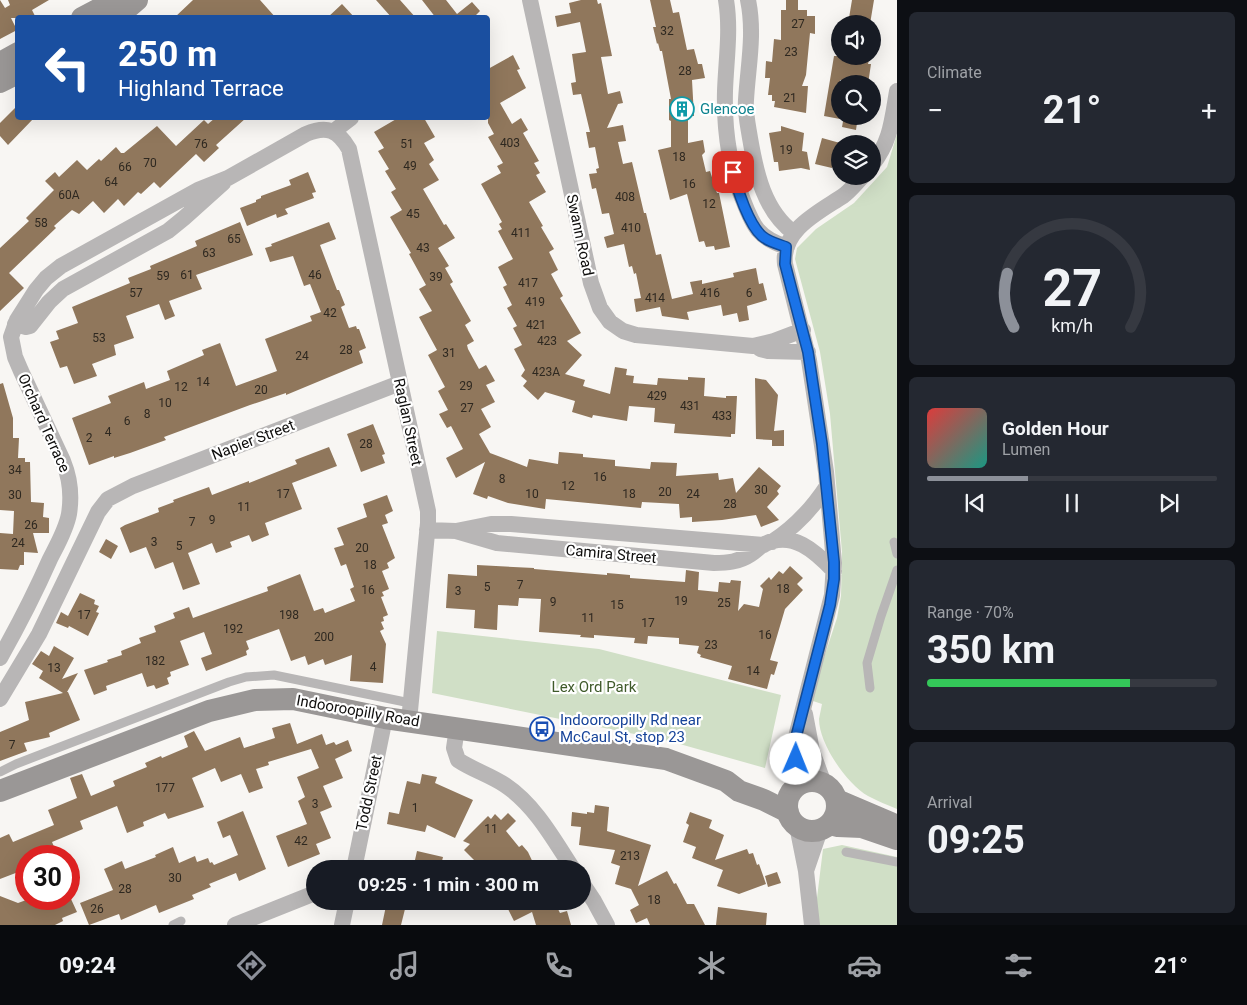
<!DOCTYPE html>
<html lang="en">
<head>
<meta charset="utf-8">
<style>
	:root { --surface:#171b24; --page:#242831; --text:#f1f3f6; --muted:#9ea1a6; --line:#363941; --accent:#8c9099 }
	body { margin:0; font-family:Roboto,sans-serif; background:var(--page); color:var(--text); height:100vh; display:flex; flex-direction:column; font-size:19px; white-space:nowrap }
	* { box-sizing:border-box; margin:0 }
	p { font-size:16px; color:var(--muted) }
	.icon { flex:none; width:28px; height:28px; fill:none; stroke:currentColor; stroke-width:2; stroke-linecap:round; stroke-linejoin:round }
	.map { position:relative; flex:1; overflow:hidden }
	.sheet { display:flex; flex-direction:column; gap:12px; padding:12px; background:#0d0f14; width:350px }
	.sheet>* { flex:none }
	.top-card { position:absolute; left:15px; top:15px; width:475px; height:105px; border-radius:5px; box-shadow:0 5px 20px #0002; background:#1a4fa0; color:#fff; overflow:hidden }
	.fabs { position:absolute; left:831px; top:15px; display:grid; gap:10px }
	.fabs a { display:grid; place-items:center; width:50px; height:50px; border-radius:50%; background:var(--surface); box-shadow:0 5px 20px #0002; font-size:25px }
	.speed { position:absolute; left:15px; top:845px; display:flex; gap:10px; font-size:25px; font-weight:700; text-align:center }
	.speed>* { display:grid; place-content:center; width:65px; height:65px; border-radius:50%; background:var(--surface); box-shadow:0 5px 20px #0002; line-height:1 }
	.speed .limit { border:8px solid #d22; background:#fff; color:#111 }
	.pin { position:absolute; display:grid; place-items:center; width:42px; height:42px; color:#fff; margin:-21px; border-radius:10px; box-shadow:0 2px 8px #0006 }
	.me { position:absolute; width:55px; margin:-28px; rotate:1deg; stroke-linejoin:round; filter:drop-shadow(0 0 4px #0008) }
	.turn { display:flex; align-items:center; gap:18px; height:105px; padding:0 20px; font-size:22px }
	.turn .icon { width:65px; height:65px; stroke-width:2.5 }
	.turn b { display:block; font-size:35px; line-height:42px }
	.big { font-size:38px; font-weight:700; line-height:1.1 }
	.sheet .widget { flex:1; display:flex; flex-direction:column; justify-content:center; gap:8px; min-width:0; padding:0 18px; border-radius:8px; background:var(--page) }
	.sheet .dial { align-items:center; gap:0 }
	.dial svg { height:130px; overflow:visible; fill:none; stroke:var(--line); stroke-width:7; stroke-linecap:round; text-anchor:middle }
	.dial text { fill:var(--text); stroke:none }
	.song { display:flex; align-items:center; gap:15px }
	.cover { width:60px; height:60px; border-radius:8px; background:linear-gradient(135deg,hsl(0 70% 55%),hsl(170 70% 35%)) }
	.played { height:5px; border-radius:2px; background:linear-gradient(90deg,var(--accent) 35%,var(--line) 35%) }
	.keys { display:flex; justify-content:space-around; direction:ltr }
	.heat { display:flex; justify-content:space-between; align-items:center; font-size:28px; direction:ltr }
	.charge { height:8px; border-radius:4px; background:linear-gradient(90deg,#34c759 70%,var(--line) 0) }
	.trip { position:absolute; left:306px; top:860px; width:285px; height:50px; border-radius:25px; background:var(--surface); box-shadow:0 5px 20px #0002; font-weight:700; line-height:50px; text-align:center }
	.dock { display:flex; height:80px; justify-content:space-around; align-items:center; background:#090b0e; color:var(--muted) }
	.dock .icon { width:35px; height:35px }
	.dock .active { color:var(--accent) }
	.dock b { font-size:22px; color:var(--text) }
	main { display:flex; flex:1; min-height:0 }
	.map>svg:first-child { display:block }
</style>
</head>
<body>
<main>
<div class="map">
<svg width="897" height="925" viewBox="0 0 897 925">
	<rect width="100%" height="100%" fill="#f8f6f3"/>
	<path fill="#d0dfc6" d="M897 134V809C888 805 877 801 868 796 847 784 819 744 819 719 820 714 821 709 822 704L810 700 837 618 841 596 842 552 830 414 820 352 795 259 797 248 816 229 854 203 887 167Z
		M437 631 599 649 781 695 765 768 669 741 432 693Z
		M842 845 897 857V925H818L816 906 823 849Z"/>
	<path fill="#90775c" d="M0 0 5 8 10 5 8 0H49L32 10 36 18H11L17 30 0 39Z
		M193 0H260L276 18H174Z
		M376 0H400L416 18H392Z
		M422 0H446L457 14 472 2 480 11 473 18H436Z
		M581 0H597L598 4 601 3 612 56 601 57 608 94 620 91 623 103 618 104 607 128 623 125 626 141 618 142 623 164 632 162 644 213H646L656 255 661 254 672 299 693 294 690 282 702 280V284L734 277 733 273 756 268 759 284 763 283 767 300 747 306 749 320 739 322 737 313 723 316 721 305 687 312 689 320 662 316 660 307 636 312 634 299 641 298 636 273 634 274 632 266 629 267 624 244 607 248 604 237 614 234 609 213 602 214 596 188 592 189 589 174 597 173 596 169 599 168 595 147 589 148 586 132H590L581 94 573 95 571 83 576 82 572 54 586 52 580 22 557 27 555 16 571 13 569 3Z
		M650 0H670L673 13 679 12 687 50 694 49 698 64H702L705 78 692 80 694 116H688V143L703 140 705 152 702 155 706 172 710 171 717 193H719L730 247 715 250 714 246 706 247 704 241 699 242 687 194 670 200 658 150 671 147V121L669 120V99H671L662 51H660L658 43 657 44 653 27H656Z
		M786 0H798V10H807V16H815V34L810 33 806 75 802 86H808L806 113 774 107 775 101H772V95H768L770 78H765L766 61 772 62 774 39 781 40V10H786Z
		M852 0H874L870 24H848Z
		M342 4 355 18H327Z
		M513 55 520 69 517 70 526 88 500 103 512 124 521 118 528 130 523 133 539 161 534 163 540 173 536 175 546 192 529 202 543 226 541 227 554 249 549 252 558 270 551 274 563 296 560 298 581 333 567 341 582 355 565 374 585 380 583 386 610 394 615 367 627 369 626 375 634 376 633 383 657 385 658 378 688 380V377L705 378 704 396 726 398V396H737L735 434H731V437L674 433 675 424 654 422 655 408 629 406 627 421 593 415 592 418 572 412 575 401 545 392 538 400 523 386 527 381 521 376 525 370 514 349 522 345 513 328 517 326 507 308 512 305 503 287 507 285 498 267 513 259 498 231 502 229 499 224 502 222 481 184 501 173 497 166 503 163 488 137 494 134 488 123V69Z
		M834 56H870L868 64H871L868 84 840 80V119L824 116Z
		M18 105V118H34L8 145 0 136V123Z
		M844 116H858L856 130 842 127Z
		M215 118H246L216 145 219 148 204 162 196 154 160 188 154 182 141 194 138 192 124 206 118 199 104 213 93 201 79 214 72 210 54 226 56 228 9 273 24 288 0 311V248L29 221 26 218 54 190 45 181 55 172 59 177 77 160 87 170 99 159 101 161 116 147 121 153H124L157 126 176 146 204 120 208 124Z
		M398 118H424L435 137 424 143 434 160 429 164 439 180 423 189 444 225 446 224 455 238 438 248 449 266 445 268 453 282 450 284 471 321 465 325 474 341 467 345 468 349 479 369 486 365 495 381 486 385 495 402 481 409 491 427 479 434 490 453 527 467 529 459 558 464 559 452 583 454V457L615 460V466L650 469 651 462 677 463 676 476 718 473 719 480 733 478 736 493 759 467 781 486 777 491 779 494 767 507 779 520 761 527 756 515 722 520 692 522V517L680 518 679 504 642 502 641 508 546 499 545 509 508 503 488 496 487 499 473 494 485 462 456 478 446 458 463 449 451 426 447 428 439 414 448 410 438 391 445 387 428 355 437 350 419 317 432 311 419 289 426 285 409 254 411 253 390 217 402 210 391 192 396 189 385 171 389 169 378 151 384 148 374 132Z
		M781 126 804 133 802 151 807 152 810 170 801 168 779 171 778 162H774L769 133 781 131Z
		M822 138 840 143V156L836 154 832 168 815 164Z
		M308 172 316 192 312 193 314 198 285 209 288 214 277 218 276 214 247 226 240 208 256 202V200L261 198V196L291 185 289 180Z
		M240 222 253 255 196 275 202 289 169 301 175 316 165 320 159 304 126 316 134 338 114 345 116 355 92 364 97 376 74 384 67 366 60 368 50 342 59 339 56 331 78 323 72 307 130 283 128 278 151 269 150 266 197 246 195 241Z
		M329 222 336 239 320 245 337 290H339L345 305 341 307 349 328 356 326 357 329H359L366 348 359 351 363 363 286 395V393L250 405 164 437 166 440 130 453 114 458V456L89 465 72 418 111 403 108 396 144 382 146 389 170 380 167 371 204 355 202 350 220 343 236 386 277 371 265 339 312 321 310 316 321 312 310 284 304 286 293 256 270 262 265 248 272 246 271 244Z
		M755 378 766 380 778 395 774 431 784 430V446H772V440L756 439Z
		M3 383 13 418V438H19L18 458H25V462H30L31 502 44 503 43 517 49 518V533H33L38 553 24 552V565H20L18 570 0 569V533L13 534 14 511 0 510V384Z
		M373 424 385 454 382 455 385 463 361 472 347 434Z
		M329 447 337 466 292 483 302 509 265 523 269 535 252 542 249 535 230 542 232 547 216 553 212 543 188 553 200 584 183 590 173 562 155 569 146 547 130 553 120 528 125 525 159 512 158 508 174 502 173 500 209 487 212 495 249 481V483L297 464 295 460Z
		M387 495 393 511 385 515 388 523 382 525 395 558 387 563 389 568 382 571 389 589 382 592 384 596 381 597 388 615 383 617 384 621 381 622 384 629 380 631 386 644 383 683 350 681 352 655 325 665 323 659 308 665 305 656 291 661 279 629 246 641 249 649 246 651 247 655 206 671 201 658 212 654 204 632 180 641 189 665 170 672 171 676 167 678 169 684 156 689 154 685 147 687 142 673 106 686 107 690 94 695 84 670 108 662 107 660 122 655 121 651 141 643 139 638 156 632 154 626 175 618 173 613 189 607 193 618 268 591 267 587 300 574 314 611 323 608 325 613 355 601 350 589 354 587 346 564 341 566 334 548 344 545 337 528 367 517 363 504Z
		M106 539 118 546 111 559 99 552Z
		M477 565 534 568V569L607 575V573L630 575V578L685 582 686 570 699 572 698 590 718 592 719 582 730 583 731 580 741 581 738 611 744 604 759 607 763 589 760 586 769 577 771 580 779 571 783 574 790 566 803 578 797 584 803 590 785 609 770 660 778 662 774 675 771 674 767 689 728 679 732 666 700 657 701 655 697 653 699 646 679 644V638L648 636 647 644 634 643 635 638 594 635V638L580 637 581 635 539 632 541 599 519 598 518 606 498 605 497 630 474 628 475 610 446 608 448 574 477 576Z
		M80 593 95 600 94 604 99 606 96 612 99 613 88 636 69 626 68 628 56 623 61 612 68 616Z
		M54 646 74 658 62 679 78 673 67 692H68L80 720 49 733 50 737 24 743 27 751 0 761V732L29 720 25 702 63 693 39 678 43 671 32 664 41 651 49 656Z
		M290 723 297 744 322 734 326 745 334 742 336 745 348 740 352 751 335 759 343 778 323 786 332 807 320 812 331 838 316 844 320 854 288 867 276 836 307 824 298 801 305 797 297 777 319 768 311 749 268 762 269 765 256 769 263 788 249 793 241 774 221 782 215 768 192 778 204 807 168 819 165 813 143 822 144 826 127 833 117 806 80 821 83 829 52 842 58 856H26V869L0 879V838L9 834 13 842 54 825 48 810 77 798 70 778 82 774 91 796 115 786 113 781 147 767 145 763 161 756 162 758 188 747 184 736 194 731 205 751 240 737 244 748 275 738 272 728Z
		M422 774 437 777 435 783 473 800 455 838 427 825 425 832 387 824 389 812 399 814 407 781 420 784Z
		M595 805 609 807 607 831 651 845 638 886 667 871 674 884 676 883 687 904H694L705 925H650L647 918 636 923 630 910 639 905 631 889 615 884 620 866 611 863 615 850 579 845 581 827 571 826 572 812 587 814V812L594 813Z
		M243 811 266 869 239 881 236 873 209 884 211 887 192 895 194 899 159 913 156 905 121 920 119 914 89 925 80 903 113 890 104 869 122 861 125 869 156 857 155 855 173 847 179 863 195 856 197 862 208 858 210 863 212 862 214 865 238 855 230 835 223 838 217 822Z
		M690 812 712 820 709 828 724 835 715 860 747 849 749 854 753 853 757 865 759 864 766 884 739 894 717 886 723 870 692 858 696 847 683 842 689 825 686 823Z
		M508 813 516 821 506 831 519 847 522 845 528 852 536 869H483L464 850 470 844 463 841 488 816 491 819 495 814 501 820Z
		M417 851 443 857 440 869H413Z
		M777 872 781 883 768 887 765 876Z
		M0 896 18 903 29 899H71L77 912 62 918 63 921 55 925H0Z
		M387 901H407L401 925H382Z
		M504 901H554L560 913 567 911 571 925H536L532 912 514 921Z
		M718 907 767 913 766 925H716Z"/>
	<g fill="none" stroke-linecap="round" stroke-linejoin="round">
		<path stroke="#b8b6b6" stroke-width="9" d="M894 542 897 554
			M870 688 867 663 881 616 897 570
			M0 772 16 764 229 682 246 677 274 675 410 703
			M846 852 897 862
			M173 925 181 921"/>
		<path stroke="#b8b6b6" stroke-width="16" d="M530 0 591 283 600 308 610 322 623 331 636 335 753 346 774 341 803 330
			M726 0C731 30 726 61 725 91 724 128 729 166 743 200 753 226 758 238 787 247
			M748 0C755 34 748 66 746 100 745 113 748 125 750 138 756 173 764 211 794 233
			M334 131 351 118
			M872 165C891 141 892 120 897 91
			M15 324 26 327 30 326 49 302 63 289 168 231 184 218 223 183
			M760 349 768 351 808 352
			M427 530 456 531 491 524H511L764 545
			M456 531 497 543 714 563C727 563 739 562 751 554 755 552 759 547 763 545 792 529 816 552 834 571
			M772 542C795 527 812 509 827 486
			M0 658C18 626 35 593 50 559 57 545 66 530 69 514 72 495 70 478 63 461L21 371 15 357 11 337 17 320 36 290 46 278 61 266 198 190 228 178 306 134C327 125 338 130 349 149L428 511V523L409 721
			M0 699 39 634 98 512 108 499 133 486 400 383
			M805 714 812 751 824 784
			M457 728 454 748 458 760C473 770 490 775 505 785 535 805 554 840 573 869
			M798 786 796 737 832 595 834 563 826 472 809 360 785 264C781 230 819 212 843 196 851 190 856 183 863 176
			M797 826 806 871 812 925
			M354 869 385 718
			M806 871 820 830
			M582 883 594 901 607 925
			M235 925 315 893
			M342 925 347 901"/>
		<path stroke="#9a9796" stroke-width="22" d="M82 18 116 0
			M116 18 137 0
			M0 63 18 53
			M0 82 18 73
			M787 806a25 25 0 1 1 50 0a25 25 0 1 1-50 0Z
			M0 791 209 711 255 700 293 699 385 718 666 759 726 781 739 791 764 800 788 812
			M837 800 891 823
			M830 824 838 826 862 827 897 839"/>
	</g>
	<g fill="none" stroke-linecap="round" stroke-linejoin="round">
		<g stroke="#114b97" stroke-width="12">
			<path id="route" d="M733 172C737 189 749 225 762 236 769 242 778 244 786 247L785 264 808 352 822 444 834 562V579L830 605 796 737V759"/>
		</g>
		<use href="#route" stroke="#1a73e8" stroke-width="9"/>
	</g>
	<defs>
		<g id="building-ring" transform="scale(1.25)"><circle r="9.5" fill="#fff" stroke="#0f9aa8" stroke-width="1.5"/><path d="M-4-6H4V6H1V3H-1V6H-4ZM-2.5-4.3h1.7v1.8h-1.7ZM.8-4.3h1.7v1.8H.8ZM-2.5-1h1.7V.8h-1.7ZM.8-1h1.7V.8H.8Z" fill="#0f9aa8"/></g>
		<g id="bus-ring" transform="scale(1.25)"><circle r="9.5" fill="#fff" stroke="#1a4fb4" stroke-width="1.5"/><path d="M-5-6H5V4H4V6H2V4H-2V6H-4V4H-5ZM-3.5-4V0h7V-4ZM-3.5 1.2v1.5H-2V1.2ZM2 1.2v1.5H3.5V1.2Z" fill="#1a4fb4"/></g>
	</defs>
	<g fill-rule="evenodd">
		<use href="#building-ring" x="682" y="109"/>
		<use href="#bus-ring" x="542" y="729"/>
	</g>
	<g text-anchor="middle" stroke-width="4.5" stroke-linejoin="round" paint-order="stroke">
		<g font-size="12" fill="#2e2820">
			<text x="798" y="28">27</text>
			<text x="667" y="35">32</text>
			<text x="791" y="56">23</text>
			<text x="685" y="75">28</text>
			<text x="790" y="102">21</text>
			<text x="510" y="147">403</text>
			<text x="201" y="148">76</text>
			<text x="407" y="148">51</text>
			<text x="786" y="154">19</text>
			<text x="679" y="161">18</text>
			<text x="150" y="167">70</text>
			<text x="410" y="170">49</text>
			<text x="125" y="171">66</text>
			<text x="111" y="186">64</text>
			<text x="689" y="188">16</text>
			<text x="69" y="199">60A</text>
			<text x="625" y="201">408</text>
			<text x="709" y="208">12</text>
			<text x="413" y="218">45</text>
			<text x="41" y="227">58</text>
			<text x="631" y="232">410</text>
			<text x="521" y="237">411</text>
			<text x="234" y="243">65</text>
			<text x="423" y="252">43</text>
			<text x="209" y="257">63</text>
			<text x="187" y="279">61</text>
			<text x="315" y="279">46</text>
			<text x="163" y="280">59</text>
			<text x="436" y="281">39</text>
			<text x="528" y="287">417</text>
			<text x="136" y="297">57</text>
			<text x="710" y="297">416</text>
			<text x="749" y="297">6</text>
			<text x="655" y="302">414</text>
			<text x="535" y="306">419</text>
			<text x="330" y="317">42</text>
			<text x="536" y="329">421</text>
			<text x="99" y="342">53</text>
			<text x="547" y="345">423</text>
			<text x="346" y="354">28</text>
			<text x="449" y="357">31</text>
			<text x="302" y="360">24</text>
			<text x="546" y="376">423A</text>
			<text x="203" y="386">14</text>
			<text x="466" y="390">29</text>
			<text x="181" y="391">12</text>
			<text x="261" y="394">20</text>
			<text x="657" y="400">429</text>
			<text x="165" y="407">10</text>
			<text x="690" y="410">431</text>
			<text x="467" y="412">27</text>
			<text x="147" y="418">8</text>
			<text x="722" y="420">433</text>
			<text x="127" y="425">6</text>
			<text x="108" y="436">4</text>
			<text x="89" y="442">2</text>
			<text x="366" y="448">28</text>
			<text x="15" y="474">34</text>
			<text x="600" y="481">16</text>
			<text x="502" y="483">8</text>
			<text x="568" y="490">12</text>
			<text x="761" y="494">30</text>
			<text x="665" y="496">20</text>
			<text x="283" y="498">17</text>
			<text x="532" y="498">10</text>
			<text x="629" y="498">18</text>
			<text x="693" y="498">24</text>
			<text x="15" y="499">30</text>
			<text x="730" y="508">28</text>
			<text x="244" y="511">11</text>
			<text x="212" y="524">9</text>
			<text x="192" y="526">7</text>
			<text x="31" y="529">26</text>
			<text x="154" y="546">3</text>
			<text x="18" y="547">24</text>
			<text x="179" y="550">5</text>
			<text x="362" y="552">20</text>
			<text x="370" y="569">18</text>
			<text x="520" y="589">7</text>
			<text x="487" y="591">5</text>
			<text x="783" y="593">18</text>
			<text x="368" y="594">16</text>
			<text x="458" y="595">3</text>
			<text x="681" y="605">19</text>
			<text x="553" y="606">9</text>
			<text x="724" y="607">25</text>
			<text x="617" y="609">15</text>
			<text x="84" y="619">17</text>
			<text x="289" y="619">198</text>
			<text x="588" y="622">11</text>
			<text x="648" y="627">17</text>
			<text x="233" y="633">192</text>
			<text x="765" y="639">16</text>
			<text x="324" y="641">200</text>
			<text x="711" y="649">23</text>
			<text x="155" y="665">182</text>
			<text x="373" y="671">4</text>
			<text x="54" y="672">13</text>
			<text x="753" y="675">14</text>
			<text x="12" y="749">7</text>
			<text x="165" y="792">177</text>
			<text x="315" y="808">3</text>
			<text x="415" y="812">1</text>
			<text x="491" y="833">11</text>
			<text x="301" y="845">42</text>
			<text x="630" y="860">213</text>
			<text x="175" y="882">30</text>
			<text x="125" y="893">28</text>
			<text x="654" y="904">18</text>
			<text x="97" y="913">26</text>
		</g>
		<g font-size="15" fill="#0d838f" stroke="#fff" text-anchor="start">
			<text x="700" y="114">Glencoe</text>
		</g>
		<g font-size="15" fill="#0e0d0c" stroke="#fff">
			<text transform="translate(580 235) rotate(78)" y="5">Swann Road</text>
			<text transform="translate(408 422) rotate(78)" y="5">Raglan Street</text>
			<text transform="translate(44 423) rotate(66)" y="5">Orchard Terrace</text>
			<text transform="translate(253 440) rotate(-21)" y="5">Napier Street</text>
			<text transform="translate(611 554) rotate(5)" y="5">Camira Street</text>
			<text transform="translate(358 711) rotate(10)" y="5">Indooroopilly Road</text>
			<text transform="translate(369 793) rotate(-78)" y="5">Todd Street</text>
		</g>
		<g font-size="15" fill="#3f5a2a" stroke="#fff">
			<text x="594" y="692">Lex Ord Park</text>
		</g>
		<g font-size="15" fill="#164399" stroke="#fff" text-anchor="start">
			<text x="560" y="725">Indooroopilly Rd near<tspan x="560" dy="17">McCaul St, stop 23</tspan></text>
		</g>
	</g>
</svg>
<div class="fabs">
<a><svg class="icon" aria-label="sound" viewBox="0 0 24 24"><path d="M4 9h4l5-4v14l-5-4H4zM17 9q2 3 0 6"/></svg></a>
<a><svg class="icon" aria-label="search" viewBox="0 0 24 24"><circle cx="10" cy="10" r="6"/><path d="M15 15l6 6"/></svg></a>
<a><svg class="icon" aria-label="layers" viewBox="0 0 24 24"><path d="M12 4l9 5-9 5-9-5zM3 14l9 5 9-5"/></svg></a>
</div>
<div class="speed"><div class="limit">30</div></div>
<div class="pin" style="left:733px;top:172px;background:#d93025"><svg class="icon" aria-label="arrive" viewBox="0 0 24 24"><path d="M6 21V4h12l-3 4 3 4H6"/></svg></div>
<svg class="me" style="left:796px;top:759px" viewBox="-20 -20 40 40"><circle r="19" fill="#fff"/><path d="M0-13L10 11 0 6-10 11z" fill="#1a73e8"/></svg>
<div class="trip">09:25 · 1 min · 300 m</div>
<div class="top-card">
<div class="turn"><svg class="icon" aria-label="left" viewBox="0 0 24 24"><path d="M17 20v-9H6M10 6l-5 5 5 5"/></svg><div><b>250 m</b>Highland Terrace</div></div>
</div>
</div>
<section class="sheet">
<div class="widget"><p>Climate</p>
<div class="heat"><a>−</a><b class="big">21°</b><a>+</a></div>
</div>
<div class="widget dial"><svg viewBox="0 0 100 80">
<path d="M14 69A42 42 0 1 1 86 69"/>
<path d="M14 69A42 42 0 0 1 10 36" stroke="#8c9099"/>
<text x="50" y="56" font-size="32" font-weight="700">27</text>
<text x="50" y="72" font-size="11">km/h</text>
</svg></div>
<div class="widget">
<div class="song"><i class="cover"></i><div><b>Golden Hour</b><p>Lumen</p></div></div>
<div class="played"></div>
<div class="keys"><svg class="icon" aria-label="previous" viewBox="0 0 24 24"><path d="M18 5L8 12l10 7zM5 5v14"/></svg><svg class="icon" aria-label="pause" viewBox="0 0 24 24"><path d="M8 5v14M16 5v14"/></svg><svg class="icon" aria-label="next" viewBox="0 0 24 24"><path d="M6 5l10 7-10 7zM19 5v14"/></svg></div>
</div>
<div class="widget"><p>Range · 70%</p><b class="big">350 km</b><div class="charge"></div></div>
<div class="widget"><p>Arrival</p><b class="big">09:25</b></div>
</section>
</main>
<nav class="dock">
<b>09:24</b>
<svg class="icon active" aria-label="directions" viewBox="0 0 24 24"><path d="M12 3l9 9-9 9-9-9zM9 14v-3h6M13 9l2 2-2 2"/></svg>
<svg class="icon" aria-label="music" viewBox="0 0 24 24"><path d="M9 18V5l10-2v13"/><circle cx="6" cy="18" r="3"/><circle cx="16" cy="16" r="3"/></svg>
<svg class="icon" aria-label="phone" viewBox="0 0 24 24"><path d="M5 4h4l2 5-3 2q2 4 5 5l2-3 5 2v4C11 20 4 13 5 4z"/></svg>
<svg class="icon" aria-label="climate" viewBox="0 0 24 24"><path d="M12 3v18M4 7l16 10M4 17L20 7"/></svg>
<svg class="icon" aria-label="car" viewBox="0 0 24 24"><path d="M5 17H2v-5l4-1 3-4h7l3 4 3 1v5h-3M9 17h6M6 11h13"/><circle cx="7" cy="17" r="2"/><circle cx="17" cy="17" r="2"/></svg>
<svg class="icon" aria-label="filters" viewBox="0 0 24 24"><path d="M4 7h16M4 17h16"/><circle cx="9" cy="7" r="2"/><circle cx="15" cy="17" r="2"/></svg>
<b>21°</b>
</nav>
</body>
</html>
